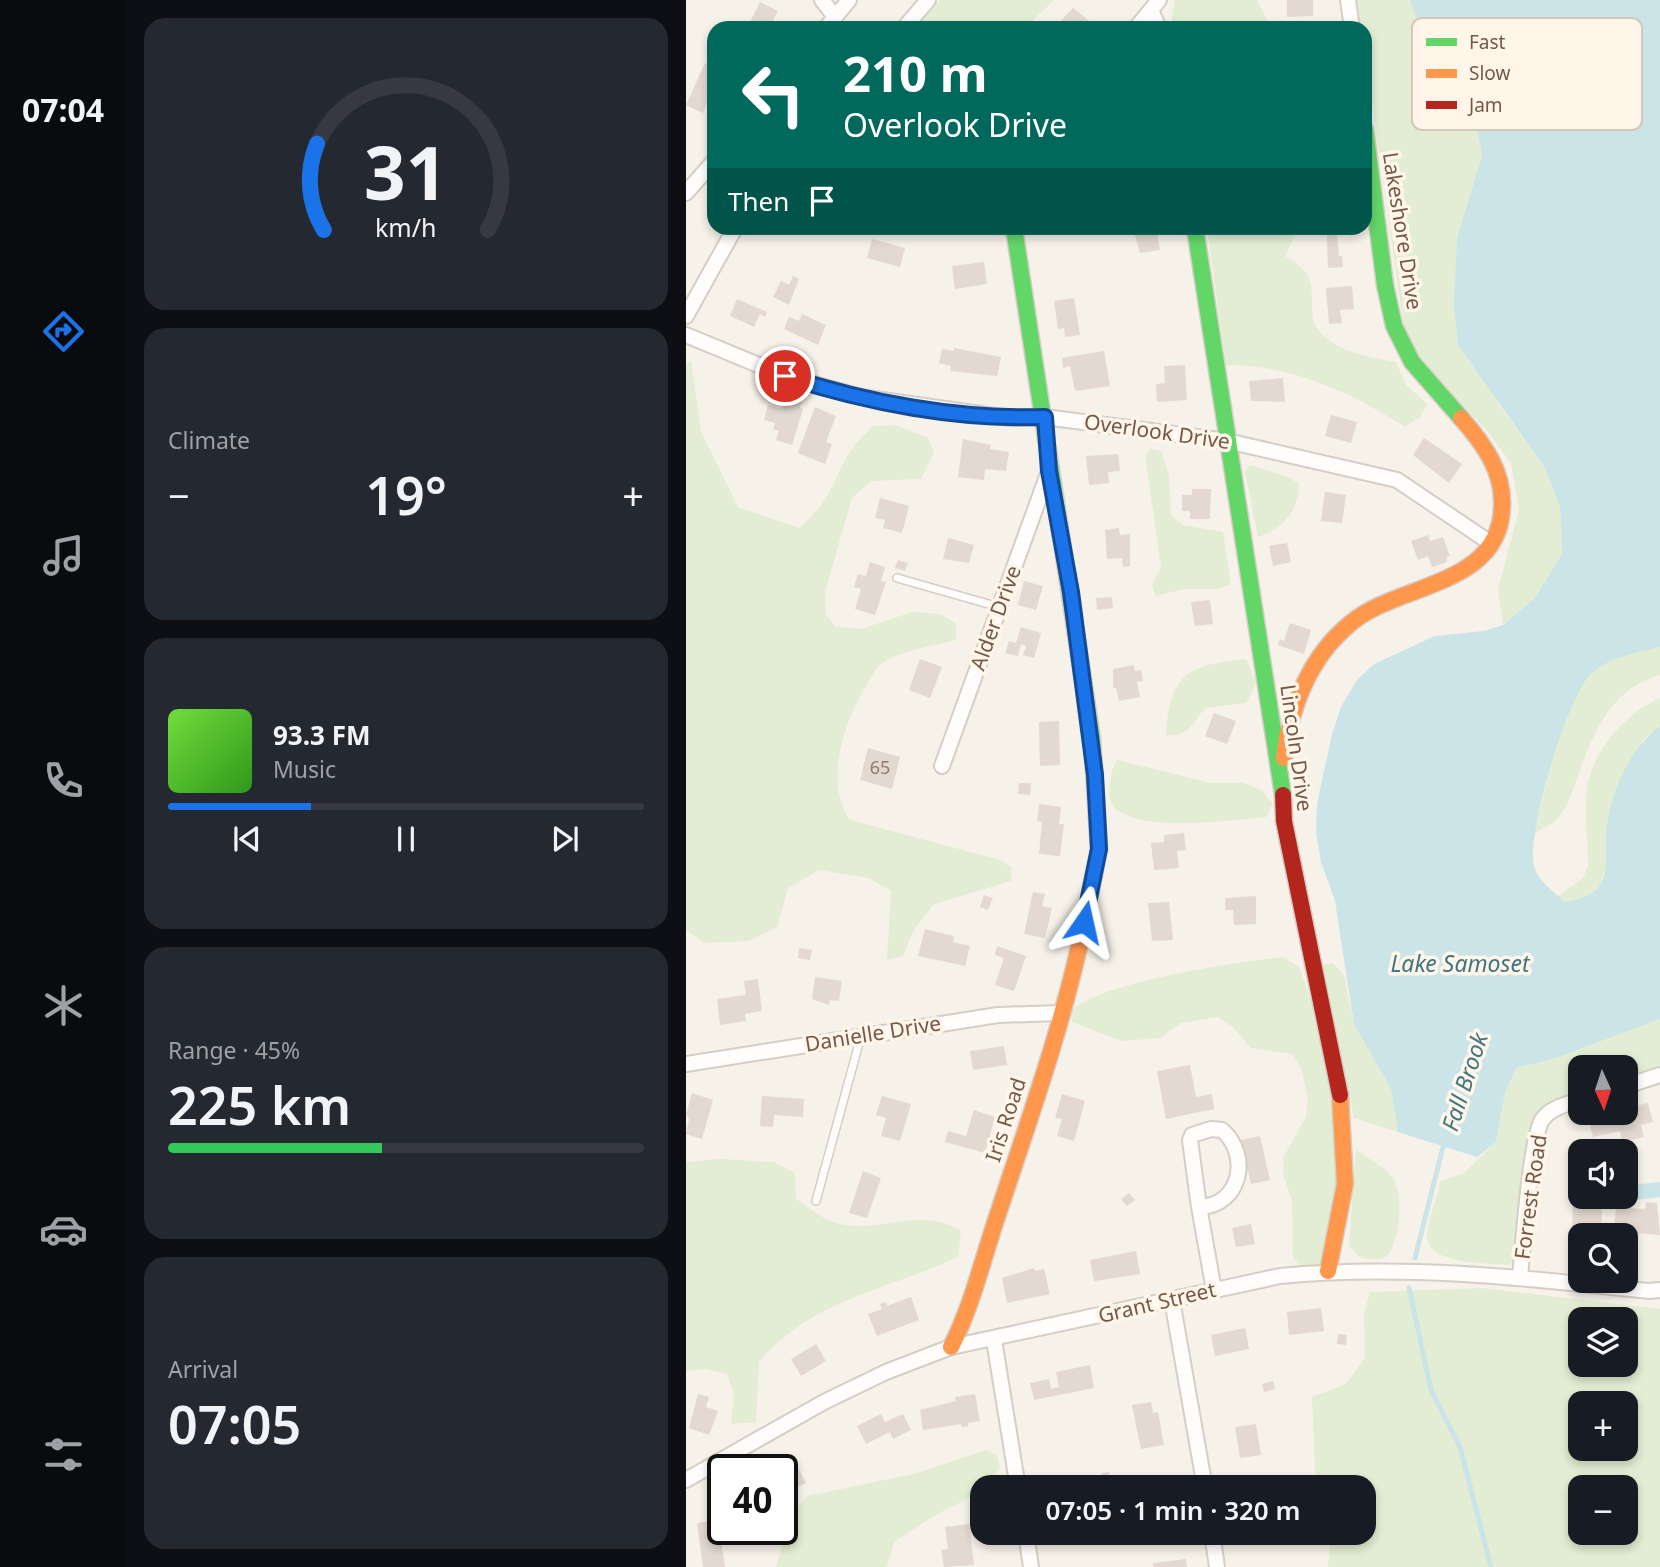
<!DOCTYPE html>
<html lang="en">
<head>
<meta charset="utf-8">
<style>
	:root { --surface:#171b24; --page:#242831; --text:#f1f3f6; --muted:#9ea1a6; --line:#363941; --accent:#1a73e8 }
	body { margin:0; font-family:"Noto Sans",sans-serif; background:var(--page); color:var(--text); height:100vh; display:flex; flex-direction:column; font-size:26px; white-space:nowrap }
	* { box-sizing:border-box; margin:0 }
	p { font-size:23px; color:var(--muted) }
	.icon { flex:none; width:38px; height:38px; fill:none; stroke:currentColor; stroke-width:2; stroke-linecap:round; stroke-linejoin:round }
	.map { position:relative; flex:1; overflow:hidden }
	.details { display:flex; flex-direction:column; gap:18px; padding:18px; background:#0d0f14; width:560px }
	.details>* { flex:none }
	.hud { position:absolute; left:21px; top:21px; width:665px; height:214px; border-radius:21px; box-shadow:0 4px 10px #0003; background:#00695c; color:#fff; overflow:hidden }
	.needle { width:46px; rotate:177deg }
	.fabs { position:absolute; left:882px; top:1055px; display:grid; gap:14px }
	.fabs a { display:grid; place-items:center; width:70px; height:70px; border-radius:14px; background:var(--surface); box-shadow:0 4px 10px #0003; font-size:35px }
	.speed { position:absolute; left:21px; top:1454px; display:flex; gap:14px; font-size:35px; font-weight:700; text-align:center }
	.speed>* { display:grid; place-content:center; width:91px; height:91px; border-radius:50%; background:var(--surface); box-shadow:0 4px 10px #0003; line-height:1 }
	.speed .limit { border:4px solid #111; border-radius:10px; background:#fff; color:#111 }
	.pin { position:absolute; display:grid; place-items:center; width:60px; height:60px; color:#fff; margin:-30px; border:4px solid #fff; border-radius:50%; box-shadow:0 2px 7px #0007 }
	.me { position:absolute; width:77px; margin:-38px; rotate:11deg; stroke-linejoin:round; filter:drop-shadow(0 0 5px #0008) }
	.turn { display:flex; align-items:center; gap:24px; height:147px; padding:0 21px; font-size:32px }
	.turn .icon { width:91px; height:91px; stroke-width:2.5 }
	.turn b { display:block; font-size:49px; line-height:60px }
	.then { display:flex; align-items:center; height:66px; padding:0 21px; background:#0003; gap:14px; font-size:26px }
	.big { font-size:52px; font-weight:600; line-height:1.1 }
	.details .card { flex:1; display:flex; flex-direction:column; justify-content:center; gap:10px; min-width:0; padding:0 24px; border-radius:21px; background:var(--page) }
	.details .dial { align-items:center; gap:0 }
	.dial svg { height:182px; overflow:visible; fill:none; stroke:var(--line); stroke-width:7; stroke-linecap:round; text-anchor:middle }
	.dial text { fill:var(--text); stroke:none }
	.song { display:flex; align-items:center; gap:21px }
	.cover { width:84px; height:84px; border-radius:10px; background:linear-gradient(135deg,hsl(100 70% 55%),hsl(110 70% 35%)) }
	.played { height:7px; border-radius:4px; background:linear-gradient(90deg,var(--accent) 30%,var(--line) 30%) }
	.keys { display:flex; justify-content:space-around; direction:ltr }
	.heat { display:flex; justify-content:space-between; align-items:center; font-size:38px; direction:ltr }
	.charge { height:10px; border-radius:5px; background:linear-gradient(90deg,#34c759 45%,var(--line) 0) }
	.trip { position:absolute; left:284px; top:1475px; width:406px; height:70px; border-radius:21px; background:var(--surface); box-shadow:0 4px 10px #0003; font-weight:600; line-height:70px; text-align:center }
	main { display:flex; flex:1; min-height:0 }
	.tabs { display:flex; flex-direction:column; width:126px; justify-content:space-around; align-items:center; background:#090b0e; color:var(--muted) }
	.tabs .icon { width:49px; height:49px }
	.tabs .current { color:var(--accent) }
	.tabs b { font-size:32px; color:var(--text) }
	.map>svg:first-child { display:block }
</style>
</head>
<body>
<main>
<nav class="tabs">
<b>07:04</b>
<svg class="icon current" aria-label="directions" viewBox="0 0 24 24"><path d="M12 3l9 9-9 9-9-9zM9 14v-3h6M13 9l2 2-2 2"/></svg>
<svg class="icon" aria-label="music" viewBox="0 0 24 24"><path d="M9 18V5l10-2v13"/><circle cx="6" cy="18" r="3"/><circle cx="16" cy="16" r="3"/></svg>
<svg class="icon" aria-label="phone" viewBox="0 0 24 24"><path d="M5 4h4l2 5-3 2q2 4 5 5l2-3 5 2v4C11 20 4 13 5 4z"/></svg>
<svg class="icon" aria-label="climate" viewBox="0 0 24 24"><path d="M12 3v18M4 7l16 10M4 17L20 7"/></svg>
<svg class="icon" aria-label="car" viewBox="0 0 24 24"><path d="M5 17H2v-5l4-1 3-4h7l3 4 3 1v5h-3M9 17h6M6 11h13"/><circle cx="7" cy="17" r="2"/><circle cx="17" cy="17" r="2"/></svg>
<svg class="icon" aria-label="filters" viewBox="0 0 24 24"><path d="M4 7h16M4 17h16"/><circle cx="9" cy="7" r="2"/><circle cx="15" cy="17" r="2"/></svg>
</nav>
<section class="details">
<div class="card dial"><svg viewBox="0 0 100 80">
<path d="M14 69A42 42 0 1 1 86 69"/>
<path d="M14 69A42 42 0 0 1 11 31" stroke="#1a73e8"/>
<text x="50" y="56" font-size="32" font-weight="700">31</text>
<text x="50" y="72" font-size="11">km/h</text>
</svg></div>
<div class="card"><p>Climate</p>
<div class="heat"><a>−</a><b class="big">19°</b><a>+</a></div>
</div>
<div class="card">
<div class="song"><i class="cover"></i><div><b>93.3 FM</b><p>Music</p></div></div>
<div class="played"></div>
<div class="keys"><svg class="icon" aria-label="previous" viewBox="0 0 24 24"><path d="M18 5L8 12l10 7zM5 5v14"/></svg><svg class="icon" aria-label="pause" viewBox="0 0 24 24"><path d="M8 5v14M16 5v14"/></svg><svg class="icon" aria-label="next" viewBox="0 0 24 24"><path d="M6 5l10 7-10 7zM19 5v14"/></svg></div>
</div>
<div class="card"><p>Range · 45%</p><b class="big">225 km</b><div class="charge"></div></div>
<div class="card"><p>Arrival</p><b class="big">07:05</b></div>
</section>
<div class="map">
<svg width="974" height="1567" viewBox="0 0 974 1567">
	<rect width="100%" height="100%" fill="#f6f1e9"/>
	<path fill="#e2edd3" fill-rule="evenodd" d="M254 0H368L339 28H226Z
		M489 0H571L581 21 595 28H484Z
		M671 0H724L764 86 788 113 796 156 790 184 811 402 859 468 874 507 876 554 849 598 817 625 812 589 833 510 825 463 799 428 741 371 719 335 679 53V28H675Z
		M521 228H612L599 256C623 271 626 276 626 303 626 308 626 315 627 320 639 351 682 357 710 362L720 385 741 404 734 417 719 427C664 392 606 365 540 365Z
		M5 361 15 432 52 507 113 528C145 500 143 490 162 455 167 445 179 435 187 426L209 425 242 438 248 453 235 479 185 481 166 498 139 592 140 615 150 627 175 629 226 612 255 614 270 624V640C246 646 219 649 198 662 191 665 186 676 182 683 159 719 137 781 164 820L314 860 326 868 325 881 248 904 227 931 217 956 201 960 205 891 183 878 133 870 102 888 91 927 63 941 18 943 0 930V365Z
		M465 449 475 451 483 476 485 515 497 525 537 532 545 584 533 589H498L470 596 466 585 475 567 459 455Z
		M564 465 602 477 613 484C612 512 598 527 572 537L559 472Z
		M974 647V675C925 689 909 730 892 775 887 790 882 807 871 819 865 825 855 829 848 834 859 791 874 707 904 675 920 657 951 653 974 647Z
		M560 659 570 684 560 703 519 708C507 723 501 738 480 735 484 674 501 665 560 659Z
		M974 698V726L957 740 921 820 923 857 914 885 902 898 879 902 872 896 897 878 902 866C902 840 897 808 902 783 911 745 940 714 974 698Z
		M431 760 525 783H557L575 790 587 804 580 817C541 820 465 833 431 810 418 801 424 771 431 760Z
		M597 957 613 967 626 1002 651 1109 650 1190 635 1265 615 1267 607 1258 606 1201 598 1177 597 1158 620 1117 622 1100 616 1070 606 1054 565 1048 547 1027 531 1017 495 1023 474 1038 436 1041 386 1022 385 1012C411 982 554 962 597 957Z
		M647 963 658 975 668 1024 705 1089 712 1132 668 1118 637 965Z
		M974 1019V1066L940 1077V1068H894V1091L861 1104 849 1121 828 1262 822 1265C800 1263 737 1265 741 1233 743 1216 751 1198 755 1181L778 1173 810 1142 819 1091 829 1068 870 1058Z
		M670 1150C681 1158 698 1166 706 1177 718 1193 714 1235 704 1252 700 1259 692 1260 684 1259 673 1259 669 1253 663 1245Z
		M34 1159 88 1162 109 1173 110 1199C124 1209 140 1222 158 1225 201 1231 235 1206 275 1231L272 1257C201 1290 124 1300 73 1362L70 1422 45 1424 48 1393 41 1374 19 1369 0 1371V1162Z
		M795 1288 974 1309V1567H642L645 1533H677V1488L634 1487 629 1470 626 1397 660 1384 679 1358 678 1314 684 1292ZM894 1320H940V1365H894ZM894 1404H940V1449H894ZM894 1488H940V1533H894Z
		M300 1450 311 1456 314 1468 291 1494 249 1515 208 1542 201 1567H90L105 1515 121 1496 228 1474Z"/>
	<path fill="#cae4e7" d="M724 0H974V647C951 653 922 657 905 674 881 696 840 835 848 866 852 881 868 892 879 902 936 894 914 858 922 819 929 782 945 749 974 726V1019L870 1058 830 1068 819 1092 810 1142 791 1157 712 1132 705 1089 668 1024 649 901 635 862 630 833 631 804 646 734 655 707 671 680 688 664 749 636 798 631 817 625 849 598 876 554 874 507 859 468 772 345 768 306 771 239 796 156 788 113 764 86 742 48Z
		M974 1182V1197L949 1200 946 1198 947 1185Z"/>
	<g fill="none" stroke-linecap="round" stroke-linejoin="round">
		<path stroke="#cae4e7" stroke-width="5" d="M729 1258 758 1143
			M723 1288 745 1390 774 1447 805 1567"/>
	</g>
	<path fill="#e3d9d0" d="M601 0H627V16L601 17Z
		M74 2 92 11 83 28H61Z
		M387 8 406 23 402 28H368Z
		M19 63 28 67V97L24 95 17 113 0 105Z
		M447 228H470L474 250 454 253Z
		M637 228H658L659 234H651L653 256H656L657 267 642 268 641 235H637Z
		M186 239 219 248 214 267 181 258Z
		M298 262 301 284 269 289 266 266Z
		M107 276 113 279 103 305 87 297 95 281 103 285Z
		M666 286 668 309 654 310 656 323 643 324 640 288Z
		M388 298 394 335 379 337 378 328 372 329 368 301Z
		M51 299 81 312 79 317 74 314 68 327 44 316Z
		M116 314 140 325 132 345 98 329 103 317 113 321Z
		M268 348 315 357 311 376 264 371 265 366 253 363 256 349 268 351Z
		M418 351 424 386 389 391 384 366 377 368 376 358Z
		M499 365 501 400 471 402 470 384 479 383 478 366Z
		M597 378 599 402 565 401 563 381Z
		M100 396 116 401 114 408 117 409 106 445 90 440 93 431 87 429 89 423 78 420 82 405 96 409Z
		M129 407 150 416 140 442 146 444 139 464 112 453Z
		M645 415 671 422 665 443 639 436Z
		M738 438 776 464 763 483 727 455Z
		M277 439 305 445 304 449 323 452 320 471 299 469 298 480 272 477Z
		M432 454 434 471 422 472 423 483 403 485 400 456Z
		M506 489H525L524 519H504V511H496V495H506Z
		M639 492 660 495 656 523 635 521Z
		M194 498 223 506 216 533 197 528 199 520 189 518Z
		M433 528 434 535 444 534V566L437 567 436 558 421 559 419 530Z
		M742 535 744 541 757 537 764 556 760 557 761 562 746 567 742 556 732 560 725 541Z
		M262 538 288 545 283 563 257 559Z
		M601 543 605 562 587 566 583 546Z
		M212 560 222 563 219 571 209 568Z
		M184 562 199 567 195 581 200 582 189 615 169 609 175 589 168 587 172 574 180 576Z
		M338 581 357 586 350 610 332 605Z
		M426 597 427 608 411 610 410 598Z
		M524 600 527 624 509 626 505 602Z
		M604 623 625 630 618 654 592 645 594 639 598 641Z
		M335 627 355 633 348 658 337 655 340 646 335 644 332 656 319 653 323 641 330 643Z
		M234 659 256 667 244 698 223 690Z
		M448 665 449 671 455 670 457 681 451 682 454 697 433 701 430 688H427V669Z
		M528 713 550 721 541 744 519 736Z
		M373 721 374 765 354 766 353 722Z
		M182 748 214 757 206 789 174 780Z
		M333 783H345L344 795 332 794Z
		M353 804 375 807 373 824H378L374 856 353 854 356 822 351 821Z
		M498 833 500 850 491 851 493 868 468 870 465 843 478 842V835Z
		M347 892 359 894 356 906 366 908 359 938 338 934Z
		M298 895 307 898 302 910 294 907Z
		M570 896V924L548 925 547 910H539V898Z
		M483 902 487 940 466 941 462 903Z
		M239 929 268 936 267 942 284 946 279 966 232 956Z
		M311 946 340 956 328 991 309 985 318 958 309 955Z
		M113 948 126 950 124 960 112 958Z
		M129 977 156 981 153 1001 144 1000 143 1005 126 999Z
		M72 979 76 1011 59 1014 60 1021 34 1025 31 999 60 995 58 981Z
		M318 1046 321 1065 287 1070 284 1051Z
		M504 1065 510 1097 526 1094 528 1109 480 1119 471 1071Z
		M6 1093 27 1100 16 1139 0 1134 3 1119 0 1114Z
		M376 1094 399 1101 388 1141 371 1136 376 1119 369 1118Z
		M76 1096 118 1099 117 1117 88 1115 87 1127 74 1126Z
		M196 1096 225 1104 214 1141 195 1136 200 1118 190 1115Z
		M949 1103V1106L962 1103 967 1122 955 1125 958 1137 936 1142 934 1131 907 1137 901 1114 940 1113V1105Z
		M288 1110 309 1117 299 1153 259 1142 262 1131 280 1136Z
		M574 1136 584 1180 565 1184 562 1171 558 1172 555 1140Z
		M177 1171 195 1178 181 1218 163 1213Z
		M443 1193 449 1200 441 1206 435 1199Z
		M887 1202 916 1204 915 1235 886 1234Z
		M960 1202 971 1203 974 1235 928 1231 930 1207 959 1209Z
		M565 1224 569 1244 550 1247 546 1228Z
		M450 1251 454 1274 408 1281 404 1260Z
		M348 1268 349 1271 358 1269 364 1294 321 1303 316 1278Z
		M225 1297 233 1320 191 1336 182 1314 196 1309 194 1304 200 1302 201 1306Z
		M635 1308 638 1331 603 1335 601 1312Z
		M559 1328 563 1349 529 1356 525 1335Z
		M652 1334 661 1335 660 1345 651 1344Z
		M130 1344 140 1361 115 1376 105 1359Z
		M404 1365 408 1388 348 1400 344 1383 363 1379 365 1389 373 1387 370 1372Z
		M587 1381 589 1389 578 1392 576 1384Z
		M12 1394 23 1397 20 1407 32 1411 23 1435 3 1428Z
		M289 1394 294 1421 282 1423V1426L276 1427 275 1424 237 1430 234 1410 270 1401 269 1397Z
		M465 1402 467 1413 472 1412 478 1445 455 1449 446 1405Z
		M195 1414 199 1422 217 1414 225 1430 207 1439 204 1432 180 1444 171 1426Z
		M570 1424 575 1455 554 1458 549 1427Z
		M110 1464 120 1483 96 1495V1471Z
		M423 1472 424 1488H417L416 1473Z
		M433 1476V1488H426L425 1477Z
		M488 1479 489 1488H466L465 1481Z
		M387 1481 389 1488H365V1485Z
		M32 1520 39 1567H17L11 1523Z
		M283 1524 288 1565 258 1567 255 1550 262 1549 259 1527Z
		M500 1559 501 1567H467V1563Z"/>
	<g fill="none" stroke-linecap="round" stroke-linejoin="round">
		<g stroke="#d5cec6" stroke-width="10">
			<path id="lane" d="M211 578 313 607
				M130 1201 175 1036"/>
		</g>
		<g stroke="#d5cec6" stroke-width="18">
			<path id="street" d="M136 0 149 17
				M662 0 666 28
				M465 10 473 28
				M140 28 163 0
				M218 28 242 0
				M450 28 473 0
				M0 193 28 161
				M0 316 49 228
				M0 335 99 376 175 397 323 418 359 417 541 441 711 480 806 544
				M256 766 363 471
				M0 1064 312 1015 375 1013
				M940 1086 974 1075
				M513 1207 504 1140 506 1135 525 1129 536 1130C565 1155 555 1206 513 1207L528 1290
				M834 1277C837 1247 844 1140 856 1120 864 1108 881 1104 894 1100
				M486 1300 519 1488
				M308 1340 332 1488
				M0 1480 138 1402 200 1372 265 1347 594 1276C717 1264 841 1278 963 1291L974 1290
				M340 1533 345 1567
				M526 1533 531 1567"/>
		</g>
		<g stroke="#d6cec6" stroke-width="19">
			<path id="fast" d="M679 129 699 285 708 326 726 362 775 418
				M328 228 406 739 413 849 398 924
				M509 228 597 795"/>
		</g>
		<g stroke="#d6cec6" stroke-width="19">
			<path id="slow" d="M598 758C604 707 624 656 665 623 712 583 814 587 816 507 818 472 798 444 775 418
				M642 1271 659 1184 654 1095
				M265 1347C287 1304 297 1257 313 1211 344 1117 378 1022 398 924"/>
		</g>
		<g stroke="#d6cec6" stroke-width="19">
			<path id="jam" d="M597 795 598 821 654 1095"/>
		</g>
		<use href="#lane" stroke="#fefdfc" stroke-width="7"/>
		<use href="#street" stroke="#fefdfc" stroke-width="14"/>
		<use href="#fast" stroke="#63d668" stroke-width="16"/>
		<use href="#slow" stroke="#ff974d" stroke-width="16"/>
		<use href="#jam" stroke="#b3261e" stroke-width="16"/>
	</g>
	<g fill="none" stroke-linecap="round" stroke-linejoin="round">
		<g stroke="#114b97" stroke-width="18">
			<path id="route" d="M99 376C181 403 273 420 359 417L363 471 385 592 409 775 413 849 398 922"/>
		</g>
		<use href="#route" stroke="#1a73e8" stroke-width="12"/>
	</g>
	<g text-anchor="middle" stroke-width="7" stroke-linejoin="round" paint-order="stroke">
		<g font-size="18" fill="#927a6d">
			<text x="194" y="774">65</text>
		</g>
		<g font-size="21" fill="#745849" stroke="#fff6e9">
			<text transform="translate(716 231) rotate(81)" y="7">Lakeshore Drive</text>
			<text transform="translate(471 432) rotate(8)" y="7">Overlook Drive</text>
			<text transform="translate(310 618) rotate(-70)" y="7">Alder Drive</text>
			<text transform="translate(610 748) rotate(82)" y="7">Lincoln Drive</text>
			<text transform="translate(187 1034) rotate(-9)" y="7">Danielle Drive</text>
			<text transform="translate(320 1120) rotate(-72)" y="7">Iris Road</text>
			<text transform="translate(845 1197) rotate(-82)" y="7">Forrest Road</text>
			<text transform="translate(471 1303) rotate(-13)" y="7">Grant Street</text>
		</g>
		<g font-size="23" font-style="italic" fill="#3f7681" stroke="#fff6e9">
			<text x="774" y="972">Lake Samoset</text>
			<text transform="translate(779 1082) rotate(-72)" y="8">Fall Brook</text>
		</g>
	</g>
	<rect x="726" y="18" width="230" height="112" rx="10" fill="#fff6e9" stroke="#d5c7b9" stroke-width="2"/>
	<rect x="740" y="38" width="31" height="8" fill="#63d668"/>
	<rect x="740" y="69" width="31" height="9" fill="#ff974d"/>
	<rect x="740" y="101" width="31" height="8" fill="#b3261e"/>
	<g font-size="19" fill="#745849">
		<text x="783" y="49">Fast</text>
		<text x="783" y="80">Slow</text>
		<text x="783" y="112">Jam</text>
	</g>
</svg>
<div class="fabs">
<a><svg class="needle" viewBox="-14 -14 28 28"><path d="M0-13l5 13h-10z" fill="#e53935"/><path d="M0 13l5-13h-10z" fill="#9ea1a6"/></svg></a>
<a><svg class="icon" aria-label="sound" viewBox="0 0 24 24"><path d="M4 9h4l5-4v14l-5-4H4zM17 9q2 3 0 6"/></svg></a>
<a><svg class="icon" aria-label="search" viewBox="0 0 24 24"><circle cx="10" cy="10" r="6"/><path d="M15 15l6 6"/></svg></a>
<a><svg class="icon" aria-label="layers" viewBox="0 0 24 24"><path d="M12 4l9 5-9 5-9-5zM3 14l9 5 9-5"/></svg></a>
<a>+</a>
<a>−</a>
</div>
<div class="speed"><div class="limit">40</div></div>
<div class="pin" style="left:99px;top:376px;background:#d93025"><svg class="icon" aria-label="arrive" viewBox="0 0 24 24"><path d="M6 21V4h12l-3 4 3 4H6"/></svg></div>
<svg class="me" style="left:398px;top:922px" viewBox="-20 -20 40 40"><path d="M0-17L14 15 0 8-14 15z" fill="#1a73e8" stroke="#fff" stroke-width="4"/></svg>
<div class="trip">07:05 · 1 min · 320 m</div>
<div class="hud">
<div class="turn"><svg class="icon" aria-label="left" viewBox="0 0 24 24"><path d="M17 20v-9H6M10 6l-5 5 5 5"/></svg><div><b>210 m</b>Overlook Drive</div></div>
<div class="then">Then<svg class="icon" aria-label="arrive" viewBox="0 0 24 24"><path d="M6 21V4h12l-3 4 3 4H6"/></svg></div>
</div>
</div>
</main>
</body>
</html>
